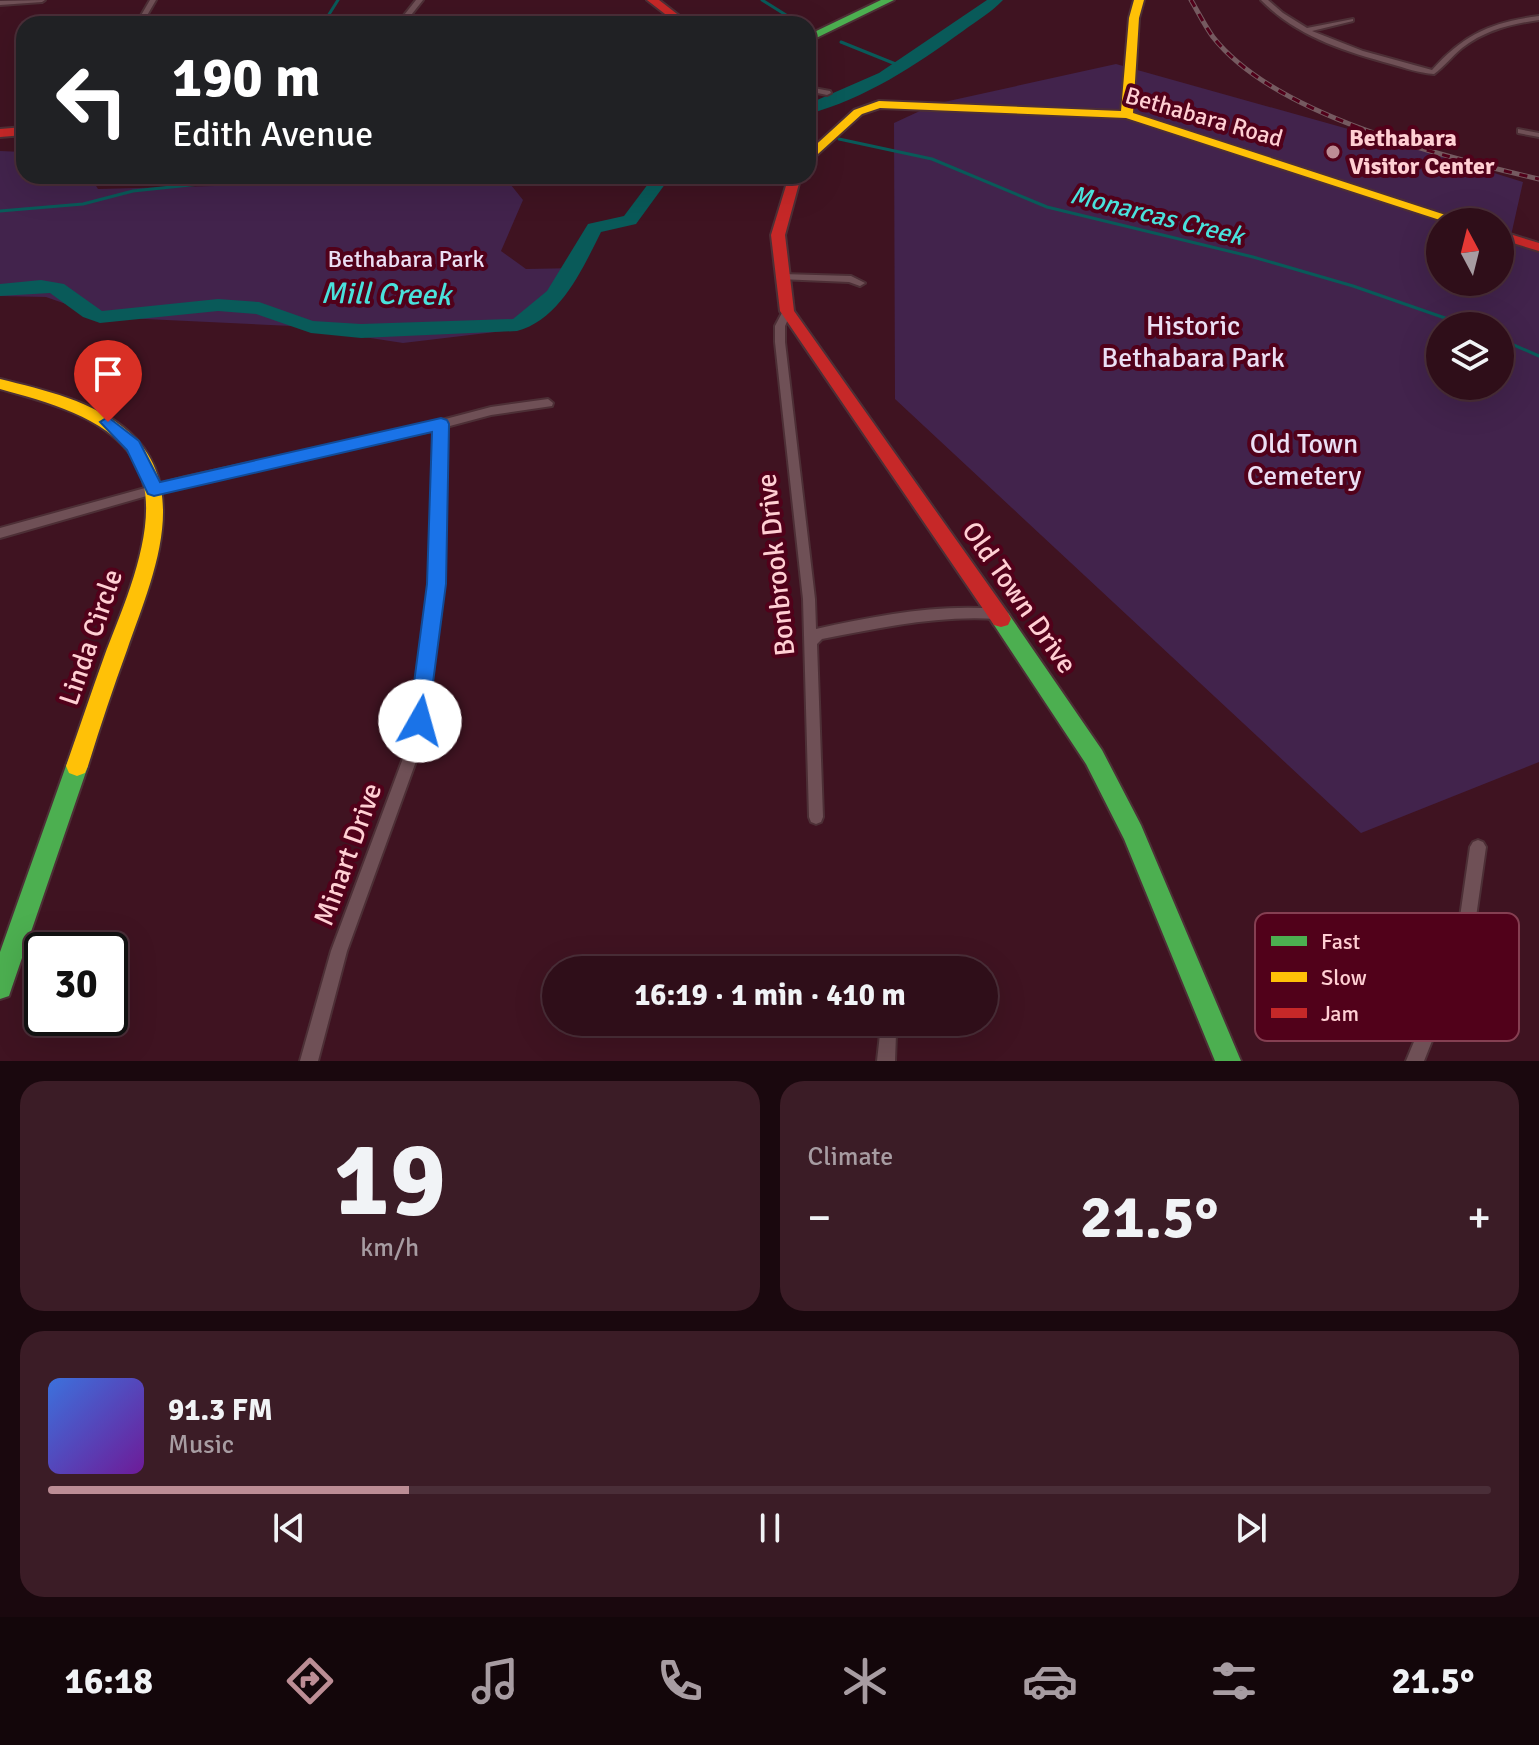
<!DOCTYPE html>
<html lang="en">
<head>
<meta charset="utf-8">
<style>
	:root { --surface:#2f0e19; --page:#3b1c26; --text:#f1f3f6; --muted:#a79ca2; --line:#4a2e38; --accent:#bc8d95 }
	body { margin:0; font-family:Signika,sans-serif; background:var(--page); color:var(--text); height:100vh; display:flex; flex-direction:column; font-size:30px; white-space:nowrap }
	* { box-sizing:border-box; margin:0 }
	p { font-size:26px; color:var(--muted) }
	.icon { flex:none; width:44px; height:44px; fill:none; stroke:currentColor; stroke-width:2; stroke-linecap:round; stroke-linejoin:round }
	.map { position:relative; height:1061px; overflow:hidden }
	.drawer { display:flex; flex-direction:column; gap:20px; padding:20px; background:#1a080e; flex:1 }
	.drawer>* { flex:none }
	.guide { position:absolute; left:16px; top:16px; width:800px; height:168px; border-radius:24px; box-shadow:0 8px 32px #0002,0 0 0 2px var(--line); background:#202124; color:#fff; overflow:hidden }
	.needle { width:52px; rotate:353deg }
	.tools { position:absolute; left:1426px; top:208px; display:grid; gap:16px }
	.tools a { display:grid; place-items:center; width:88px; height:88px; border-radius:50%; background:var(--surface); box-shadow:0 8px 32px #0002,0 0 0 2px var(--line); font-size:40px }
	.speed { position:absolute; left:24px; top:932px; display:flex; gap:16px; font-size:40px; font-weight:700; text-align:center }
	.speed>* { display:grid; place-content:center; width:104px; height:104px; border-radius:50%; background:var(--surface); box-shadow:0 8px 32px #0002,0 0 0 2px var(--line); line-height:1 }
	.speed .limit { border:4px solid #111; border-radius:12px; background:#fff; color:#111 }
	.pin { position:absolute; display:grid; place-items:center; width:68px; height:68px; color:#fff; margin:-82px -34px; border-radius:50% 50% 50% 0; rotate:-45deg; box-shadow:0 0 8px #0007 }
	.pin .icon { rotate:45deg }
	.me { position:absolute; width:88px; margin:-44px; rotate:7deg; stroke-linejoin:round; filter:drop-shadow(0 0 6px #0008) }
	.turn { display:flex; align-items:center; gap:28px; height:168px; padding:0 24px; font-size:36px }
	.turn .icon { width:104px; height:104px; stroke-width:2.5 }
	.turn b { display:block; font-size:56px; line-height:68px }
	.big { font-size:60px; font-weight:700; line-height:1.1 }
	.drawer .tile { flex:1; display:flex; flex-direction:column; justify-content:center; gap:12px; min-width:0; padding:0 28px; border-radius:24px; background:var(--page) }
	.drawer .dial { align-items:center; gap:0 }
	.dial b { font-size:104px; line-height:1 }
	.song { display:flex; align-items:center; gap:24px }
	.cover { width:96px; height:96px; border-radius:12px; background:linear-gradient(135deg,hsl(220 70% 55%),hsl(280 70% 35%)) }
	.played { height:8px; border-radius:4px; background:linear-gradient(90deg,var(--accent) 25%,var(--line) 25%) }
	.keys { display:flex; justify-content:space-around; direction:ltr }
	.heat { display:flex; justify-content:space-between; align-items:center; font-size:44px; direction:ltr }
	.drawer .tiles { flex:1; display:grid; gap:20px; grid-template-columns:1fr 1fr }
	.tile:last-child { grid-column:span 2 }
	.trip { position:absolute; left:542px; top:956px; width:456px; height:80px; border-radius:40px; background:var(--surface); box-shadow:0 8px 32px #0002,0 0 0 2px var(--line); font-weight:700; line-height:80px; text-align:center }
	.tabs { display:flex; height:128px; justify-content:space-around; align-items:center; background:#13060a; color:var(--muted) }
	.tabs .icon { width:56px; height:56px }
	.tabs .active { color:var(--accent) }
	.tabs b { font-size:36px; color:var(--text) }
	.map>svg:first-child { display:block }
</style>
</head>
<body>
<div class="map">
<svg width="1539" height="1061" viewBox="0 0 1539 1061">
	<rect width="100%" height="100%" fill="#3f1321"/>
	<path fill="#42234c" fill-rule="evenodd" d="M1116 64 1391 141 1523 182 1510 240 1539 250V762L1361 833 895 399 894 123 935 104ZM1440 222H1500V282H1440ZM1440 326H1500V386H1440Z
		M0 151 24 152V176H90L98 189 214 186 271 176H496L507 180 523 200 501 251 526 269 579 268 550 304 512 330 403 343 292 326 103 317 46 297 0 296Z"/>
	<g fill="none" stroke-linecap="round" stroke-linejoin="round">
		<path stroke="#095a59" stroke-width="3" d="M762 0 794 20
			M323 24 338 0
			M841 42 903 67
			M808 135H815
			M839 139 932 159 1047 207 1253 257 1353 286 1468 326
			M0 211 83 204 133 191 200 184 223 176
			M1500 339 1539 356"/>
		<path fill="#095a59" fill-rule="evenodd" d="M987 0H1003C992 12 976 21 963 31 916 65 865 99 808 114V104L879 73Z
			M654 176H671L636 224 601 232C583 268 560 320 517 331L361 338 311 333 256 314 218 311 100 323 83 317 50 293 0 296V284L41 280 64 284 102 311 218 299 259 302 313 321 361 324 513 319 547 291 588 224 624 216Z"/>
		<g stroke="#4d2f36" stroke-width="4">
			<path id="street" d="M45 0 42 2 0 5V1Z
				M150 0H156L142 24H136Z
				M416 0H423L404 24H397Z
				M1261 0H1268L1283 13 1307 28 1353 19V21L1312 31 1363 51 1432 70C1464 34 1492 22 1539 16V20C1511 24 1485 30 1462 48 1452 56 1444 67 1434 74 1419 73 1405 68 1391 64 1343 51 1296 36 1261 0Z
				M808 87 830 91 831 93 827 95 808 91Z
				M1518 129 1539 133V137L1518 133Z
				M782 274 851 276 865 283 860 286 849 282 779 279 777 277Z
				M787 308 792 311 785 326V342L815 599 816 629C875 616 936 604 997 609L1002 610 1003 614 1002 618 997 619C937 615 880 628 822 639L817 644 823 817 821 822 816 824 811 822 809 817 803 599 775 342V326L784 309Z
				M548 399 553 403 552 406 491 415 446 427 442 584 427 721 419 753 347 951 318 1061H300L331 951 405 753 413 721 430 584 435 430 185 485 0 538V528L185 477 419 426 491 407Z
				M1478 840 1483 842 1486 847 1473 938 1424 1061H1406L1457 938 1470 847 1473 842Z
				M888 1026 894 1028 896 1034 895 1061H877L880 1034 882 1028Z"/>
		</g>
		<g stroke="#4d2f36" stroke-width="4">
			<path id="fast" d="M881 0H894L808 42V35Z
				M1001 611 1008 613 1102 750 1141 825 1241 1061H1215L1124 839 1086 764 994 625 991 619 994 613Z
				M77 756 85 759 88 766 12 987 9 996 0 999V952L66 766 69 759Z"/>
		</g>
		<g stroke="#4d2f36" stroke-width="4">
			<path id="slow" d="M1134 0H1144L1139 18 1133 113 1467 222H1446L1126 118 880 108 862 114 808 163V152L854 110 879 101 1121 111 1129 18Z
				M0 379C44 390 94 401 129 432 194 490 150 583 127 650 113 688 100 727 88 766L85 773 77 776 69 773 66 766C79 729 91 693 104 657 124 603 168 512 133 458 105 416 46 402 0 389Z"/>
		</g>
		<g stroke="#4d2f36" stroke-width="4">
			<path id="jam" d="M647 0H659L690 24H678Z
				M24 127V135L0 137V129Z
				M789 176H801L785 235 794 311 1008 613 1011 619 1008 625 1001 627 994 625 780 311 771 235Z
				M1500 231 1539 243V251L1500 239Z"/>
		</g>
		<use href="#street" fill="#6f5056" fill-rule="evenodd"/>
		<use href="#fast" fill="#4caf50" fill-rule="evenodd"/>
		<use href="#slow" fill="#ffc107" fill-rule="evenodd"/>
		<use href="#jam" fill="#c62828" fill-rule="evenodd"/>
		<g stroke="#755a60" stroke-width="5">
			<path id="rail" d="M1191 0C1198 12 1205 26 1213 37 1275 116 1444 157 1539 179"/>
		</g>
		<use href="#rail" stroke="#51011a" stroke-width="3" stroke-dasharray="8" stroke-linecap="butt"/>
	</g>
	<path fill="#1a73e8" stroke="#114b97" stroke-width="2" d="M108 417 139 441 160 482 441 418 447 420 449 424 446 584 427 728 420 731 412 728 409 721 427 584 432 432 154 496 148 494 127 450 100 422Z"/>
	<circle fill="#bc8d95" stroke="#51011a" stroke-width="3" cx="1333" cy="152" r="8"/>
	<g text-anchor="middle" stroke-width="8" stroke-linejoin="round" paint-order="stroke">
		<g font-size="24" fill="#ffcfd3" stroke="#51011a">
			<text transform="translate(1204 117) rotate(16)" y="8">Bethabara Road</text>
		</g>
		<g font-size="24" font-weight="bold" fill="#ffcfd3" stroke="#51011a" text-anchor="start">
			<text x="1349" y="146">Bethabara<tspan x="1349" dy="28">Visitor Center</tspan></text>
		</g>
		<g font-size="24" fill="#ebdff4" stroke="#51011a">
			<text x="406" y="267">Bethabara Park</text>
		</g>
		<g font-size="26" font-style="italic" fill="#4ae1dc" stroke="#51011a">
			<text transform="translate(1157 215) rotate(14)" y="9">Monarcas Creek</text>
		</g>
		<g font-size="28" fill="#ebdff4" stroke="#51011a">
			<text x="1193" y="335">Historic<tspan x="1193" dy="32">Bethabara Park</tspan></text>
			<text x="1304" y="453">Old Town<tspan x="1304" dy="32">Cemetery</tspan></text>
		</g>
		<g font-size="28" fill="#ffcfd3" stroke="#51011a">
			<text transform="translate(775 565) rotate(-96)" y="10">Bonbrook Drive</text>
			<text transform="translate(1020 597) rotate(55)" y="10">Old Town Drive</text>
			<text transform="translate(90 637) rotate(-71)" y="10">Linda Circle</text>
			<text transform="translate(347 854) rotate(-70)" y="10">Minart Drive</text>
		</g>
		<g font-size="30" font-style="italic" fill="#4ae1dc" stroke="#51011a">
			<text transform="translate(386 294) rotate(1)" y="10">Mill Creek</text>
		</g>
	</g>
	<rect x="1255" y="913" width="264" height="128" rx="12" fill="#51011a" stroke="#853f52" stroke-width="2"/>
	<rect x="1271" y="936" width="36" height="10" fill="#4caf50"/>
	<rect x="1271" y="972" width="36" height="10" fill="#ffc107"/>
	<rect x="1271" y="1008" width="36" height="10" fill="#c62828"/>
	<g font-size="22" fill="#ffcfd3">
		<text x="1321" y="949">Fast</text>
		<text x="1321" y="985">Slow</text>
		<text x="1321" y="1021">Jam</text>
	</g>
</svg>
<div class="tools">
<a><svg class="needle" viewBox="-14 -14 28 28"><path d="M0-13l5 13h-10z" fill="#e53935"/><path d="M0 13l5-13h-10z" fill="#a79ca2"/></svg></a>
<a><svg class="icon" aria-label="layers" viewBox="0 0 24 24"><path d="M12 4l9 5-9 5-9-5zM3 14l9 5 9-5"/></svg></a>
</div>
<div class="speed"><div class="limit">30</div></div>
<div class="pin" style="left:108px;top:422px;background:#d93025"><svg class="icon" aria-label="arrive" viewBox="0 0 24 24"><path d="M6 21V4h12l-3 4 3 4H6"/></svg></div>
<svg class="me" style="left:420px;top:721px" viewBox="-20 -20 40 40"><circle r="19" fill="#fff"/><path d="M0-13L10 11 0 6-10 11z" fill="#1a73e8"/></svg>
<div class="trip">16:19 · 1 min · 410 m</div>
<div class="guide">
<div class="turn"><svg class="icon" aria-label="left" viewBox="0 0 24 24"><path d="M17 20v-9H6M10 6l-5 5 5 5"/></svg><div><b>190 m</b>Edith Avenue</div></div>
</div>
</div>
<section class="drawer">
<div class="tiles">
<div class="tile dial"><b>19</b><p>km/h</p></div>
<div class="tile"><p>Climate</p>
<div class="heat"><a>−</a><b class="big">21.5°</b><a>+</a></div>
</div>
<div class="tile">
<div class="song"><i class="cover"></i><div><b>91.3 FM</b><p>Music</p></div></div>
<div class="played"></div>
<div class="keys"><svg class="icon" aria-label="previous" viewBox="0 0 24 24"><path d="M18 5L8 12l10 7zM5 5v14"/></svg><svg class="icon" aria-label="pause" viewBox="0 0 24 24"><path d="M8 5v14M16 5v14"/></svg><svg class="icon" aria-label="next" viewBox="0 0 24 24"><path d="M6 5l10 7-10 7zM19 5v14"/></svg></div>
</div>
</div>
</section>
<nav class="tabs">
<b>16:18</b>
<svg class="icon active" aria-label="directions" viewBox="0 0 24 24"><path d="M12 3l9 9-9 9-9-9zM9 14v-3h6M13 9l2 2-2 2"/></svg>
<svg class="icon" aria-label="music" viewBox="0 0 24 24"><path d="M9 18V5l10-2v13"/><circle cx="6" cy="18" r="3"/><circle cx="16" cy="16" r="3"/></svg>
<svg class="icon" aria-label="phone" viewBox="0 0 24 24"><path d="M5 4h4l2 5-3 2q2 4 5 5l2-3 5 2v4C11 20 4 13 5 4z"/></svg>
<svg class="icon" aria-label="climate" viewBox="0 0 24 24"><path d="M12 3v18M4 7l16 10M4 17L20 7"/></svg>
<svg class="icon" aria-label="car" viewBox="0 0 24 24"><path d="M5 17H2v-5l4-1 3-4h7l3 4 3 1v5h-3M9 17h6M6 11h13"/><circle cx="7" cy="17" r="2"/><circle cx="17" cy="17" r="2"/></svg>
<svg class="icon" aria-label="filters" viewBox="0 0 24 24"><path d="M4 7h16M4 17h16"/><circle cx="9" cy="7" r="2"/><circle cx="15" cy="17" r="2"/></svg>
<b>21.5°</b>
</nav>
</body>
</html>
